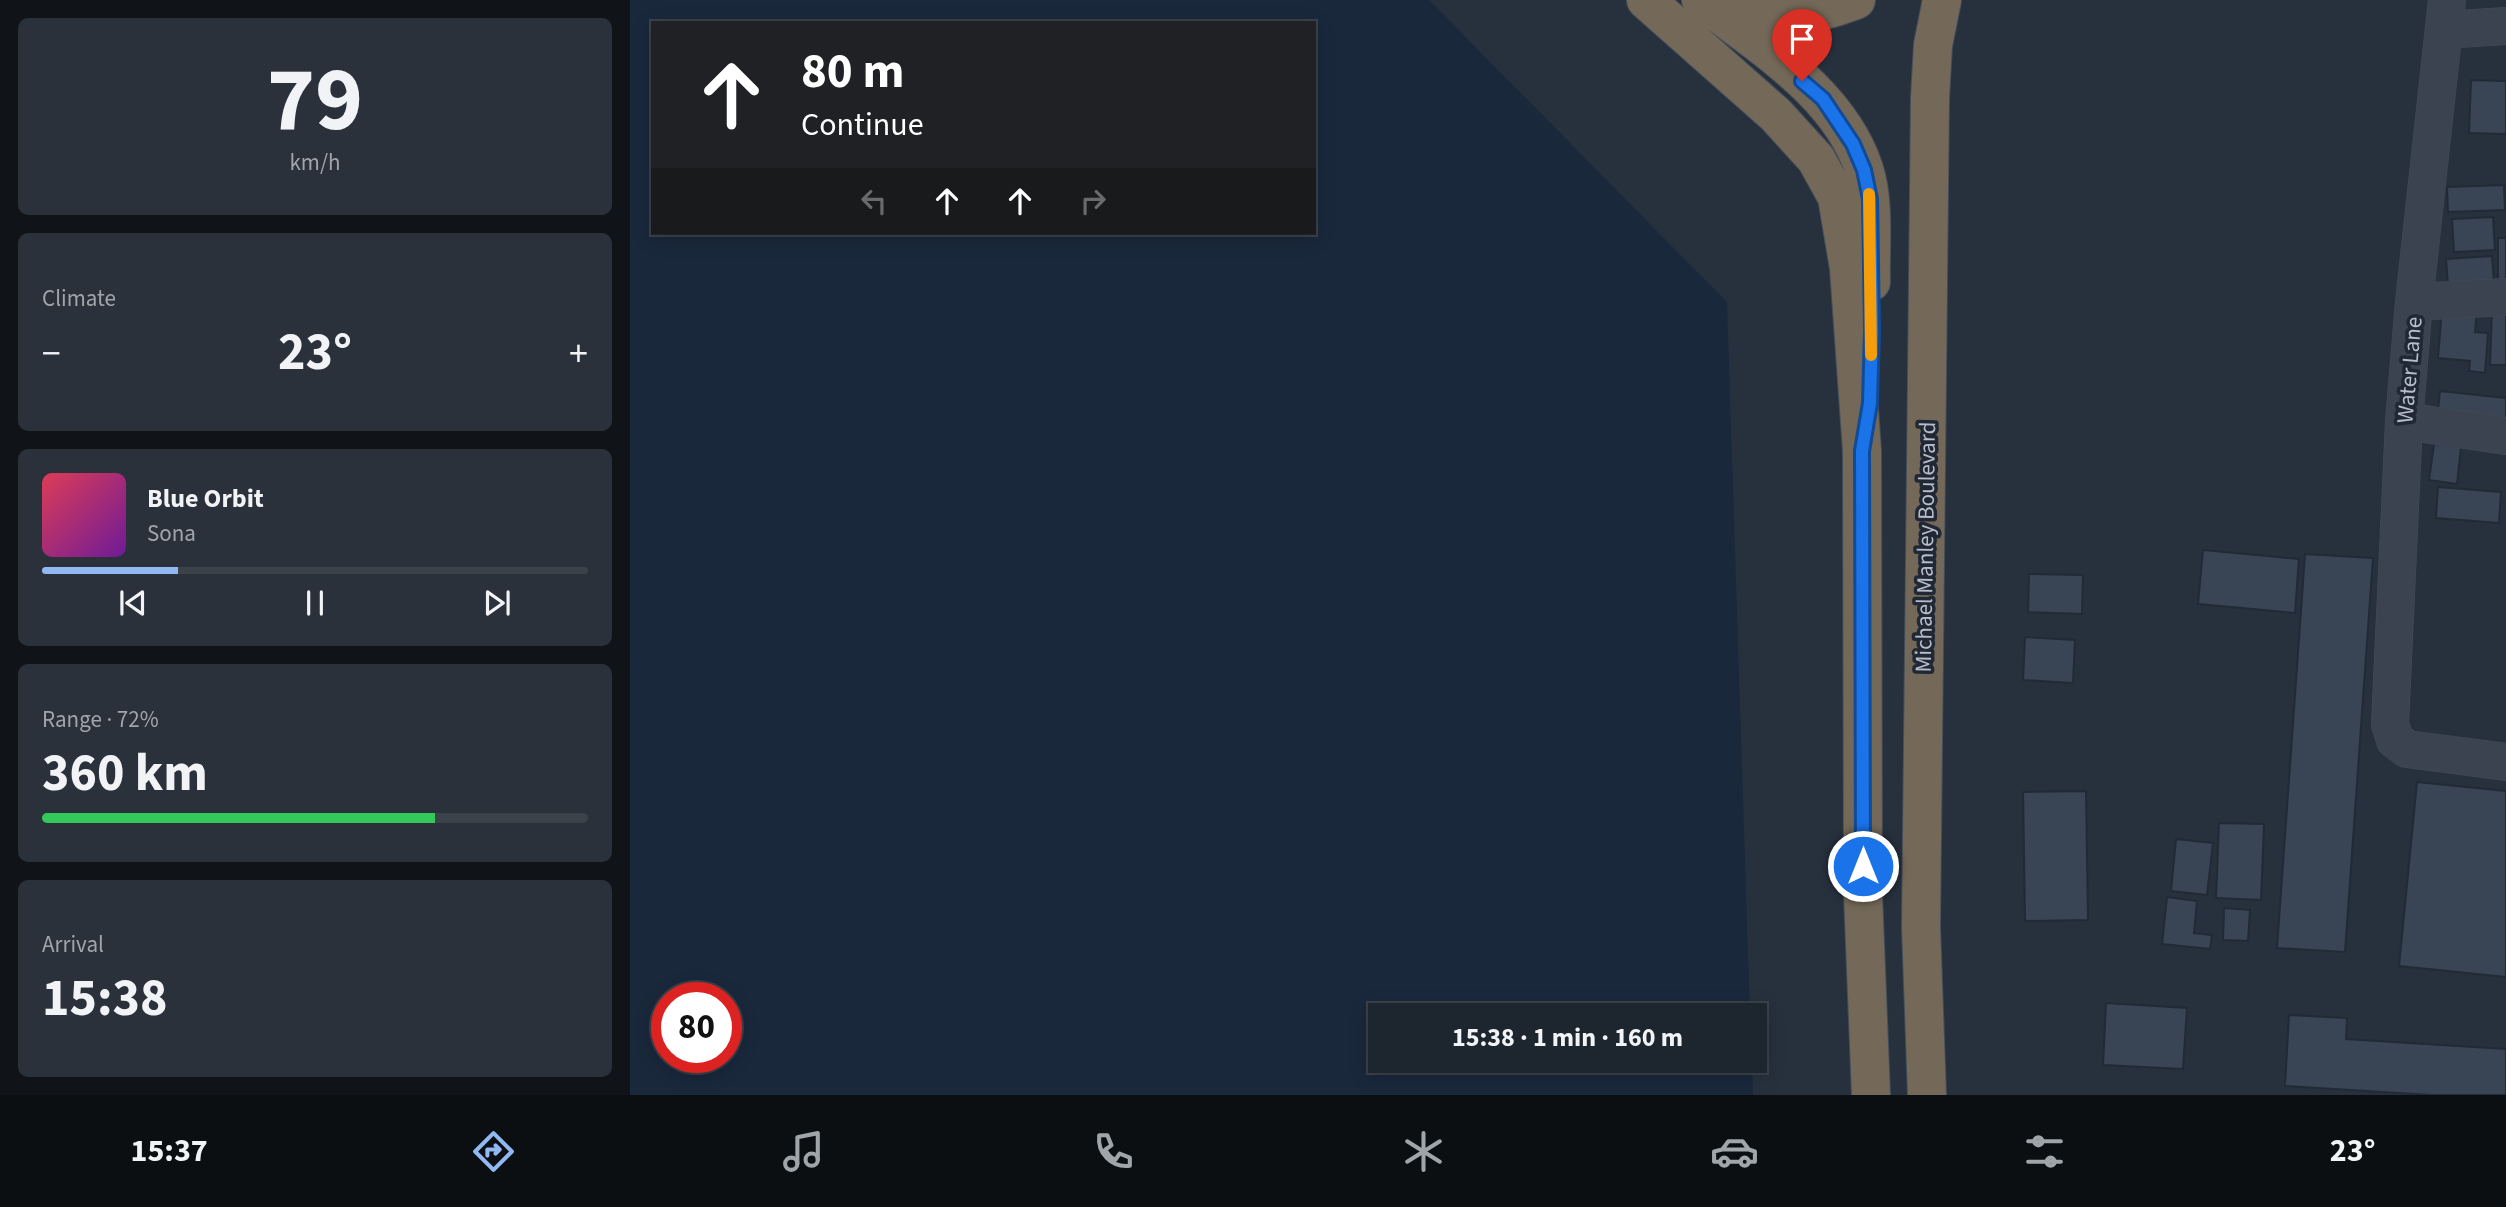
<!DOCTYPE html>
<html lang="en">
<head>
<meta charset="utf-8">
<style>
	:root { --surface:#1d252e; --page:#2a313a; --text:#f1f3f6; --muted:#a0a5aa; --line:#3b424a; --accent:#92b8f2 }
	body { margin:0; font-family:"Source Sans 3",sans-serif; background:var(--page); color:var(--text); height:100vh; display:flex; flex-direction:column; font-size:26px; white-space:nowrap }
	* { box-sizing:border-box; margin:0 }
	p { font-size:23px; color:var(--muted) }
	.icon { flex:none; width:38px; height:38px; fill:none; stroke:currentColor; stroke-width:2; stroke-linecap:round; stroke-linejoin:round }
	.map { position:relative; flex:1; overflow:hidden }
	.drawer { display:flex; flex-direction:column; gap:18px; padding:18px; background:#101419; width:630px }
	.drawer>* { flex:none }
	.hud { position:absolute; left:21px; top:21px; width:665px; height:214px; border-radius:0px; box-shadow:0 4px 18px #0003,0 0 0 2px var(--line); background:#202124; color:#fff; overflow:hidden }
	.speed { position:absolute; left:21px; top:982px; display:flex; gap:14px; font-size:35px; font-weight:700; text-align:center }
	.speed>* { display:grid; place-content:center; width:91px; height:91px; border-radius:50%; background:var(--surface); box-shadow:0 4px 18px #0003,0 0 0 2px var(--line); line-height:1 }
	.speed .limit { border:10px solid #d22; background:#fff; color:#111 }
	.pin { position:absolute; display:grid; place-items:center; width:60px; height:60px; color:#fff; margin:-72px -30px; border-radius:50% 50% 50% 0; rotate:-45deg; box-shadow:0 0 7px #0007 }
	.pin .icon { rotate:45deg }
	.me { position:absolute; width:77px; margin:-38px; rotate:0deg; stroke-linejoin:round; filter:drop-shadow(0 0 5px #0008) }
	.turn { display:flex; align-items:center; gap:24px; height:147px; padding:0 35px; font-size:32px }
	.turn .icon { width:91px; height:91px; stroke-width:2.5 }
	.turn b { display:block; font-size:49px; line-height:60px }
	.lanes { display:flex; align-items:center; height:66px; padding:0 35px; background:#0003; justify-content:center; gap:35px; direction:ltr }
	.lanes .off { opacity:.35 }
	.big { font-size:52px; font-weight:700; line-height:1.1 }
	.drawer .card { flex:1; display:flex; flex-direction:column; justify-content:center; gap:10px; min-width:0; padding:0 24px; border-radius:10px; background:var(--page) }
	.drawer .dial { align-items:center; gap:0 }
	.dial b { font-size:91px; line-height:1 }
	.song { display:flex; align-items:center; gap:21px }
	.cover { width:84px; height:84px; border-radius:10px; background:linear-gradient(135deg,hsl(350 70% 55%),hsl(280 70% 35%)) }
	.played { height:7px; border-radius:4px; background:linear-gradient(90deg,var(--accent) 25%,var(--line) 25%) }
	.keys { display:flex; justify-content:space-around; direction:ltr }
	.heat { display:flex; justify-content:space-between; align-items:center; font-size:38px; direction:ltr }
	.charge { height:10px; border-radius:5px; background:linear-gradient(90deg,#34c759 72%,var(--line) 0) }
	.trip { position:absolute; left:738px; top:1003px; width:399px; height:70px; border-radius:0px; background:var(--surface); box-shadow:0 4px 18px #0003,0 0 0 2px var(--line); font-weight:700; line-height:70px; text-align:center }
	.tab-bar { display:flex; height:112px; justify-content:space-around; align-items:center; background:#0c0f12; color:var(--muted) }
	.tab-bar .icon { width:49px; height:49px }
	.tab-bar .current { color:var(--accent) }
	.tab-bar b { font-size:32px; color:var(--text) }
	main { display:flex; flex:1; min-height:0 }
	.map>svg:first-child { display:block }
</style>
</head>
<body>
<main>
<section class="drawer">
<div class="card dial"><b>79</b><p>km/h</p></div>
<div class="card"><p>Climate</p>
<div class="heat"><a>−</a><b class="big">23°</b><a>+</a></div>
</div>
<div class="card">
<div class="song"><i class="cover"></i><div><b>Blue Orbit</b><p>Sona</p></div></div>
<div class="played"></div>
<div class="keys"><svg class="icon" aria-label="previous" viewBox="0 0 24 24"><path d="M18 5L8 12l10 7zM5 5v14"/></svg><svg class="icon" aria-label="pause" viewBox="0 0 24 24"><path d="M8 5v14M16 5v14"/></svg><svg class="icon" aria-label="next" viewBox="0 0 24 24"><path d="M6 5l10 7-10 7zM19 5v14"/></svg></div>
</div>
<div class="card"><p>Range · 72%</p><b class="big">360 km</b><div class="charge"></div></div>
<div class="card"><p>Arrival</p><b class="big">15:38</b></div>
</section>
<div class="map">
<svg width="1876" height="1095" viewBox="0 0 1876 1095">
	<rect width="100%" height="100%" fill="#27313e"/>
	<path fill="#1a283c" fill-rule="evenodd" d="M0 0H799L1097 302 1120 1015H751V1060L1122 1061 1123 1095H0ZM23 23H684V233H23ZM37 998H96V1057H37Z"/>
	<path fill="#394554" stroke="#212a36" stroke-width="2" d="M1841 80 1876 81V134L1839 133Z
		M1874 185 1875 210 1818 212 1817 187Z
		M1863 217 1865 250 1824 252 1822 219Z
		M1868 238H1876V287H1868Z
		M1862 256 1864 282 1818 285 1816 259Z
		M1812 309 1847 312 1845 332 1858 333 1855 373 1839 371 1840 361 1808 358Z
		M1862 309 1876 310V365H1860Z
		M1810 391 1876 398V426L1807 419Z
		M1804 444 1831 447 1827 484 1799 480Z
		M1808 487 1871 492 1869 523 1806 518Z
		M1573 550 1669 559 1665 613 1568 604Z
		M1675 554 1743 558 1715 952 1647 948Z
		M1399 574 1453 575 1452 614 1398 612Z
		M1395 637 1445 640 1443 683 1393 680Z
		M1787 782 1876 791V977L1769 966Z
		M1456 791 1458 920 1395 921 1393 792Z
		M1589 823 1634 824 1631 900 1586 898Z
		M1546 839 1583 843 1577 895 1541 891Z
		M1537 897 1567 901 1564 933 1582 935 1580 949 1532 944Z
		M1594 908 1620 910 1618 941 1593 940Z
		M1476 1003 1557 1008 1553 1069 1473 1065Z
		M1659 1015 1717 1018 1716 1039 1876 1049V1095H1801L1655 1086Z"/>
	<g fill="none" stroke-linecap="round" stroke-linejoin="round">
		<g stroke="#444c58" stroke-width="38">
			<path id="minor" d="M1817 0 1784 302 1774 421 1760 724 1765 740 1777 749 1876 762
				M1814 30 1876 26
				M1784 302 1876 297
				M1774 421 1876 436"/>
		</g>
		<g stroke="#454e59" stroke-width="40">
			<path id="highway" d="M1016 0 1146 115 1186 159 1207 197 1219 268 1232 451 1233 894 1241 1095
				M1071 0C1131 47 1209 93 1234 169 1245 203 1240 246 1241 282
				M1082 0C1115 11 1153 16 1188 11 1201 10 1214 4 1226 0
				M1297 1095 1291 927 1300 98 1303 45 1312 0"/>
		</g>
		<use href="#minor" stroke="#3a434f" stroke-width="37"/>
		<use href="#highway" stroke="#746958" stroke-width="38"/>
	</g>
	<g fill="none" stroke-linecap="round" stroke-linejoin="round">
		<g stroke="#114b97" stroke-width="18">
			<path id="route" d="M1172 81 1193 99 1223 144 1234 170 1240 199 1242 330 1240 403 1232 451 1233 866"/>
		</g>
		<use href="#route" stroke="#1a73e8" stroke-width="12"/>
		<path stroke="#f59e0b" stroke-width="12" d="M1239 194 1241 355"/>
	</g>
	<g text-anchor="middle" stroke-width="7" stroke-linejoin="round" paint-order="stroke">
		<g font-size="23" fill="#b7bec9" stroke="#1f2834">
			<text transform="translate(1779 370) rotate(-85)" y="8">Water Lane</text>
			<text transform="translate(1295 547) rotate(-89)" y="8">Michael Manley Boulevard</text>
		</g>
	</g>
</svg>
<div class="speed"><div class="limit">80</div></div>
<div class="pin" style="left:1172px;top:81px;background:#d93025"><svg class="icon" aria-label="arrive" viewBox="0 0 24 24"><path d="M6 21V4h12l-3 4 3 4H6"/></svg></div>
<svg class="me" style="left:1233px;top:866px" viewBox="-20 -20 40 40"><circle r="17" fill="#1a73e8" stroke="#fff" stroke-width="3"/><path d="M0-11L8 9 0 5-8 9z" fill="#fff"/></svg>
<div class="trip">15:38 · 1 min · 160 m</div>
<div class="hud">
<div class="turn"><svg class="icon" aria-label="ahead" viewBox="0 0 24 24"><path d="M12 20V5M6 11l6-6 6 6"/></svg><div><b>80 m</b>Continue</div></div>
<div class="lanes"><svg class="icon off" aria-label="left" viewBox="0 0 24 24"><path d="M17 20v-9H6M10 6l-5 5 5 5"/></svg><svg class="icon" aria-label="ahead" viewBox="0 0 24 24"><path d="M12 20V5M6 11l6-6 6 6"/></svg><svg class="icon" aria-label="ahead" viewBox="0 0 24 24"><path d="M12 20V5M6 11l6-6 6 6"/></svg><svg class="icon off" aria-label="right" viewBox="0 0 24 24"><path d="M7 20v-9h11M14 6l5 5-5 5"/></svg></div>
</div>
</div>
</main>
<nav class="tab-bar">
<b>15:37</b>
<svg class="icon current" aria-label="directions" viewBox="0 0 24 24"><path d="M12 3l9 9-9 9-9-9zM9 14v-3h6M13 9l2 2-2 2"/></svg>
<svg class="icon" aria-label="music" viewBox="0 0 24 24"><path d="M9 18V5l10-2v13"/><circle cx="6" cy="18" r="3"/><circle cx="16" cy="16" r="3"/></svg>
<svg class="icon" aria-label="phone" viewBox="0 0 24 24"><path d="M5 4h4l2 5-3 2q2 4 5 5l2-3 5 2v4C11 20 4 13 5 4z"/></svg>
<svg class="icon" aria-label="climate" viewBox="0 0 24 24"><path d="M12 3v18M4 7l16 10M4 17L20 7"/></svg>
<svg class="icon" aria-label="car" viewBox="0 0 24 24"><path d="M5 17H2v-5l4-1 3-4h7l3 4 3 1v5h-3M9 17h6M6 11h13"/><circle cx="7" cy="17" r="2"/><circle cx="17" cy="17" r="2"/></svg>
<svg class="icon" aria-label="filters" viewBox="0 0 24 24"><path d="M4 7h16M4 17h16"/><circle cx="9" cy="7" r="2"/><circle cx="15" cy="17" r="2"/></svg>
<b>23°</b>
</nav>
</body>
</html>
